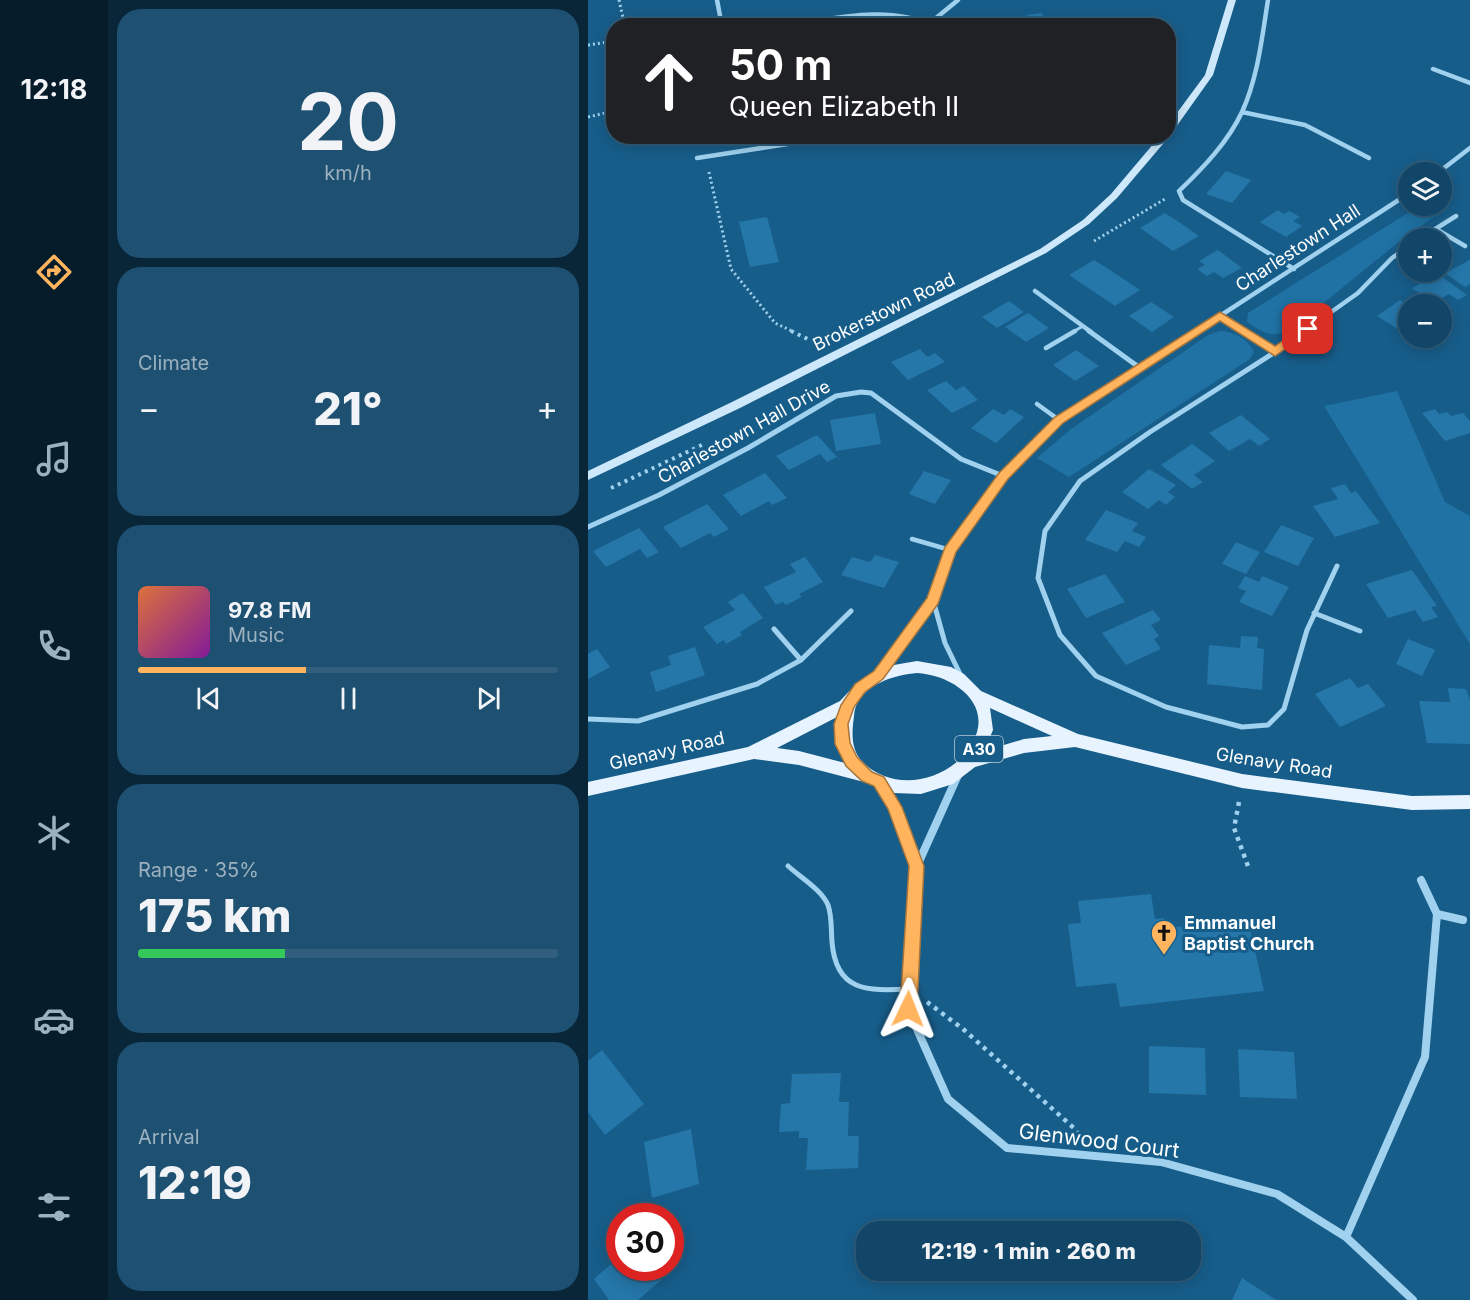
<!DOCTYPE html>
<html lang="en">
<head>
<meta charset="utf-8">
<style>
	:root { --surface:#114668; --page:#1e5071; --text:#f1f3f6; --muted:#9cb1c0; --line:#305e7c; --accent:#ffb45d }
	body { margin:0; font-family:Inter,sans-serif; background:var(--page); color:var(--text); height:100vh; display:flex; flex-direction:column; font-size:22px; white-space:nowrap }
	* { box-sizing:border-box; margin:0 }
	p { font-size:20px; color:var(--muted) }
	.icon { flex:none; width:33px; height:33px; fill:none; stroke:currentColor; stroke-width:2; stroke-linecap:round; stroke-linejoin:round }
	.map { position:relative; flex:1; overflow:hidden }
	.panel { display:flex; flex-direction:column; gap:9px; padding:9px; background:#092639; width:480px }
	.panel>* { flex:none }
	.banner { position:absolute; left:18px; top:18px; width:570px; height:126px; border-radius:24px; box-shadow:0 3px 15px #0003,0 0 0 2px var(--line); background:#202124; color:#fff; overflow:hidden }
	.tools { position:absolute; left:810px; top:162px; display:grid; gap:12px }
	.tools a { display:grid; place-items:center; width:54px; height:54px; border-radius:50%; background:var(--surface); box-shadow:0 3px 15px #0003,0 0 0 2px var(--line); font-size:30px }
	.speed { position:absolute; left:18px; top:1203px; display:flex; gap:12px; font-size:30px; font-weight:700; text-align:center }
	.speed>* { display:grid; place-content:center; width:78px; height:78px; border-radius:50%; background:var(--surface); box-shadow:0 3px 15px #0003,0 0 0 2px var(--line); line-height:1 }
	.speed .limit { border:9px solid #d22; background:#fff; color:#111 }
	.pin { position:absolute; display:grid; place-items:center; width:51px; height:51px; color:#fff; margin:-26px; border-radius:12px; box-shadow:0 3px 9px #0006 }
	.me { position:absolute; width:66px; margin:-33px; rotate:2deg; stroke-linejoin:round; filter:drop-shadow(0 0 4px #0008) }
	.turn { display:flex; align-items:center; gap:21px; height:126px; padding:0 24px; font-size:27px }
	.turn .icon { width:78px; height:78px; stroke-width:2.5 }
	.turn b { display:block; font-size:42px; line-height:51px }
	.big { font-size:45px; font-weight:800; line-height:1.1 }
	.panel .card { flex:1; display:flex; flex-direction:column; justify-content:center; gap:9px; min-width:0; padding:0 21px; border-radius:24px; background:var(--page) }
	.panel .dial { align-items:center; gap:0 }
	.dial b { font-size:78px; line-height:1 }
	.song { display:flex; align-items:center; gap:18px }
	.cover { width:72px; height:72px; border-radius:9px; background:linear-gradient(135deg,hsl(20 70% 55%),hsl(290 70% 35%)) }
	.played { height:6px; border-radius:3px; background:linear-gradient(90deg,var(--accent) 40%,var(--line) 40%) }
	.keys { display:flex; justify-content:space-around; direction:ltr }
	.heat { display:flex; justify-content:space-between; align-items:center; font-size:33px; direction:ltr }
	.charge { height:9px; border-radius:4px; background:linear-gradient(90deg,#34c759 35%,var(--line) 0) }
	.trip { position:absolute; left:268px; top:1221px; width:345px; height:60px; border-radius:24px; background:var(--surface); box-shadow:0 3px 15px #0003,0 0 0 2px var(--line); font-weight:800; line-height:60px; text-align:center }
	main { display:flex; flex:1; min-height:0 }
	.tab-bar { display:flex; flex-direction:column; width:108px; justify-content:space-around; align-items:center; background:#071c2a; color:var(--muted) }
	.tab-bar .icon { width:42px; height:42px }
	.tab-bar .on { color:var(--accent) }
	.tab-bar b { font-size:27px; color:var(--text) }
	.map>svg:first-child { display:block }
</style>
</head>
<body>
<main>
<nav class="tab-bar">
<b>12:18</b>
<svg class="icon on" aria-label="directions" viewBox="0 0 24 24"><path d="M12 3l9 9-9 9-9-9zM9 14v-3h6M13 9l2 2-2 2"/></svg>
<svg class="icon" aria-label="music" viewBox="0 0 24 24"><path d="M9 18V5l10-2v13"/><circle cx="6" cy="18" r="3"/><circle cx="16" cy="16" r="3"/></svg>
<svg class="icon" aria-label="phone" viewBox="0 0 24 24"><path d="M5 4h4l2 5-3 2q2 4 5 5l2-3 5 2v4C11 20 4 13 5 4z"/></svg>
<svg class="icon" aria-label="climate" viewBox="0 0 24 24"><path d="M12 3v18M4 7l16 10M4 17L20 7"/></svg>
<svg class="icon" aria-label="car" viewBox="0 0 24 24"><path d="M5 17H2v-5l4-1 3-4h7l3 4 3 1v5h-3M9 17h6M6 11h13"/><circle cx="7" cy="17" r="2"/><circle cx="17" cy="17" r="2"/></svg>
<svg class="icon" aria-label="filters" viewBox="0 0 24 24"><path d="M4 7h16M4 17h16"/><circle cx="9" cy="7" r="2"/><circle cx="15" cy="17" r="2"/></svg>
</nav>
<section class="panel">
<div class="card dial"><b>20</b><p>km/h</p></div>
<div class="card"><p>Climate</p>
<div class="heat"><a>−</a><b class="big">21°</b><a>+</a></div>
</div>
<div class="card">
<div class="song"><i class="cover"></i><div><b>97.8 FM</b><p>Music</p></div></div>
<div class="played"></div>
<div class="keys"><svg class="icon" aria-label="previous" viewBox="0 0 24 24"><path d="M18 5L8 12l10 7zM5 5v14"/></svg><svg class="icon" aria-label="pause" viewBox="0 0 24 24"><path d="M8 5v14M16 5v14"/></svg><svg class="icon" aria-label="next" viewBox="0 0 24 24"><path d="M6 5l10 7-10 7zM19 5v14"/></svg></div>
</div>
<div class="card"><p>Range · 35%</p><b class="big">175 km</b><div class="charge"></div></div>
<div class="card"><p>Arrival</p><b class="big">12:19</b></div>
</section>
<div class="map">
<svg width="882" height="1300" viewBox="0 0 882 1300">
	<rect width="100%" height="100%" fill="#175d8a"/>
	<path fill="#1f72a3" d="M854 204 859 208 818 236 706 327C685 339 679 335 659 322L660 313 831 206Z
		M632 331C647 332 659 338 666 352L662 359 481 477 449 458 483 429 620 335Z
		M809 391 857 502 882 516V644L736 406Z"/>
	<path fill="#2576a9" d="M454 13 460 26H443L438 15Z
		M638 171 663 180 644 203 618 194Z
		M690 210 696 214 701 211 712 217 705 221 714 226 698 237 672 222Z
		M577 213 594 224 611 236 585 251 552 228Z
		M179 217 191 262 162 267 151 222Z
		M630 250 654 268 635 278 626 272 619 276 609 269 617 265 611 261Z
		M506 260 522 270 552 290 527 306 481 275Z
		M882 260V284L877 287 857 273Z
		M850 274 879 295 870 300 861 294 845 303 824 288Z
		M812 300 820 305V322L810 329 789 316Z
		M421 301 436 312 409 328 394 317Z
		M563 302 586 317 564 332 541 316Z
		M440 313 461 328 438 342 417 327Z
		M332 349 339 357 347 353 357 362 320 380 303 362Z
		M488 350 511 366 487 381 465 365Z
		M358 381 368 390 376 386 390 400 364 413 339 390Z
		M405 409 416 415 422 409 436 417 408 443 383 428Z
		M847 409 851 414 859 412 863 416 875 413 882 421V433L857 441 834 413Z
		M287 413 293 444 248 451 242 420Z
		M653 415 682 439 671 446 662 439 641 451 621 433Z
		M229 435 249 457 239 462 232 454 201 470 188 456Z
		M604 444 627 461 606 475 615 482 604 489 573 465Z
		M561 469 588 485 580 492 587 497 578 505 571 500 560 509 534 492Z
		M336 471 363 480 347 504 321 494Z
		M177 473 199 498 184 505 181 501 153 516 135 495Z
		M757 484 763 493 768 491 792 523 747 537 725 506 750 499 743 488Z
		M119 504 141 529 126 537 122 533 93 548 75 527Z
		M518 510 550 523 544 531 558 537 551 547 537 541 529 552 497 540Z
		M693 525 726 538 710 566 676 552Z
		M51 528 71 552 59 558 52 549 18 567 5 551Z
		M648 542 672 552 658 574 634 564Z
		M287 555 311 562 296 588 253 575 264 557 282 562Z
		M217 557 235 582 211 594 214 597 198 605 195 602 188 605 176 587 208 572 202 564Z
		M824 570 849 606 843 607 850 617 835 622 827 610 800 618 778 584Z
		M517 574 537 602 498 618 479 589Z
		M657 576 671 582 674 576 701 587 684 616 651 602 658 591 650 588Z
		M155 593 175 618 152 632 154 635 138 644 136 640 129 644 115 627 147 610 140 602Z
		M565 610 573 620 563 625 571 636 566 639 573 649 538 665 514 633Z
		M653 636 670 637 669 648 676 649 674 690 619 684 621 645 652 648Z
		M820 639 847 650 834 676 808 664Z
		M107 647 117 675 68 692 62 672 83 665 80 656Z
		M9 649 22 667 0 679V654Z
		M762 678 770 688 780 684 798 706 752 727 727 694Z
		M860 688 878 689 882 700V744L839 743 831 701 862 702Z
		M563 894 567 919 576 918 578 928 660 920 676 991 532 1007 528 983 488 987 480 924 493 923 490 901Z
		M561 1046 617 1048 618 1095 561 1093Z
		M650 1049 706 1052 709 1099 652 1097Z
		M14 1050 56 1104 17 1135 0 1112V1061Z
		M253 1073 251 1102H261L260 1136H271L270 1168 218 1170 220 1138H211V1131L191 1132 193 1104 202 1103 204 1074Z
		M103 1129 111 1184 64 1198 56 1142Z
		M32 1256V1268H82V1257L89 1266 50 1300H21L6 1279Z
		M654 1278 685 1298 689 1300H644Z"/>
	<g fill="none" stroke-linecap="round" stroke-linejoin="round">
		<path stroke="#a0d1ee" stroke-width="3" stroke-dasharray="2 3" stroke-linecap="butt" d="M31 0 37 26
			M0 45 26 41
			M0 117 26 111
			M88 136 98 147
			M121 172 143 269 187 323 206 332
			M506 241 577 199"/>
		<path stroke="#a0d1ee" stroke-width="4" stroke-dasharray="3 4.5" stroke-linecap="butt" d="M203 331 228 343
			M23 488 116 444"/>
		<path stroke="#a0d1ee" stroke-width="4.5" stroke-dasharray="4 5" stroke-linecap="butt" d="M651 802 646 828 661 869
			M339 1002 375 1029 487 1129 492 1137"/>
		<path stroke="#a0d1ee" stroke-width="3" d="M485 332 495 326"/>
		<path stroke="#a0d1ee" stroke-width="4.5" d="M458 348 487 331
			M449 404 471 420
			M324 539 362 550"/>
		<path stroke="#a0d1ee" stroke-width="5" d="M200 866C212 877 234 890 240 905 244 916 243 930 244 942 248 992 279 991 321 989"/>
		<path stroke="#a0d1ee" stroke-width="4.5" d="M129 0 134 26
			M680 0C674 37 670 77 654 112 640 142 615 168 591 191L595 200 706 269
			M342 23 370 0
			M197 26C246 19 299 4 346 26
			M845 69 882 83
			M654 112 717 125 781 158
			M544 136 571 144
			M109 158 251 136
			M851 172 882 148
			M848 229 877 246
			M833 238 868 216
			M447 291 503 332
			M632 316 657 332
			M607 332 820 194
			M715 332 770 293 804 258 820 247"/>
		<path stroke="#a0d1ee" stroke-width="5" d="M501 331 552 368
			M654 331 687 352 562 432 492 481 457 531 450 578 472 635 508 676 578 707 654 727 680 725 696 709 719 630 749 566
			M687 352 717 331
			M0 527 71 495 160 448 248 396 273 392 283 393 373 459 415 476
			M345 600 357 643 374 678
			M726 613 772 631
			M186 629 213 660
			M291 675 345 600 362 550 415 476 471 420 609 331
			M0 719 50 721 169 684 213 660 263 611"/>
		<path stroke="#a0d1ee" stroke-width="8" d="M370 775 329 866 320 1009 360 1099 419 1148 573 1162 689 1194 758 1237 825 1300
			M291 782 306 807 329 866
			M849 914 875 920
			M758 1237 837 1057 849 914 833 880"/>
		<path fill="#cde8fa" fill-rule="evenodd" d="M640 0H648L625 75 583 134H580V125L617 75Z
			M580 135 581 136 580 138 529 198 501 224 458 253 152 408 0 480V471L144 402 452 249 495 220 523 194 572 136H580Z"/>
		<path fill="#e7f4ff" fill-rule="evenodd" d="M329 661 363 667 376 674 393 691 490 734 654 774 824 796 882 795V809L824 810 654 788 487 747 436 753 387 767 365 784 333 794 306 793 276 782 211 765 166 759 0 796V782L160 747 252 701 270 682 282 674 300 666ZM329 673C365 675 407 704 384 744 362 782 303 795 272 759 264 749 264 735 265 724 266 719 266 711 268 706 278 683 307 675 329 673ZM402 708 464 736 436 739 396 751 405 730ZM251 716 248 737 257 763 211 751 189 748Z"/>
	</g>
	<path fill="#ffb45d" stroke="#a6753c" stroke-width="1.5" d="M632 312 687 346 716 326H724L726 329 687 356 632 321 475 423 420 479 368 552 350 604 295 679 277 692 266 707 260 724 262 743 269 757 284 772 296 777 314 807 336 866 329 1009 326 1015 320 1017 315 1015 312 1009 321 866 300 809 286 786 274 781 258 766 247 744 246 724 253 705 267 684 286 671 339 598 357 547 411 473 467 417Z"/>
	<defs>
		<g id="church-pin" transform="scale(1.35)"><path d="M0 17L-7.5 6A9.5 9.5 0 1 1 7.5 6Z" fill="#ffb45d" stroke="#175d8a"/><path d="M-1.2-6h2.4v3.5h3.3v2.4h-3.3V6h-2.4V-.1h-3.3v-2.4h3.3Z" fill="#111"/></g>
	</defs>
	<g fill-rule="evenodd">
		<use href="#church-pin" x="576" y="933"/>
	</g>
	<g text-anchor="middle" stroke-width="6" stroke-linejoin="round" paint-order="stroke">
		<rect fill="#175d8a" stroke="#b9cedc" stroke-width="1.5" x="367" y="736" width="48" height="26" rx="4.5"/>
		<g font-size="16" font-weight="bold" fill="#fff">
			<text x="391" y="755">A30</text>
		</g>
		<g font-size="18" fill="#fff" stroke="#175d8a">
			<text transform="translate(710 248) rotate(-33)" y="6">Charlestown Hall</text>
			<text transform="translate(296 312) rotate(-26)" y="6">Brokerstown Road</text>
			<text transform="translate(156 432) rotate(-29)" y="6">Charlestown Hall Drive</text>
			<text transform="translate(79 751) rotate(-13)" y="6">Glenavy Road</text>
			<text transform="translate(686 763) rotate(9)" y="6">Glenavy Road</text>
		</g>
		<g font-size="18" font-weight="bold" fill="#fff" stroke="#175d8a" text-anchor="start">
			<text x="596" y="929">Emmanuel<tspan x="596" dy="21">Baptist Church</tspan></text>
		</g>
		<g font-size="21" fill="#fff" stroke="#175d8a">
			<text transform="translate(511 1141) rotate(7)" y="7">Glenwood Court</text>
		</g>
	</g>
</svg>
<div class="tools">
<a><svg class="icon" aria-label="layers" viewBox="0 0 24 24"><path d="M12 4l9 5-9 5-9-5zM3 14l9 5 9-5"/></svg></a>
<a>+</a>
<a>−</a>
</div>
<div class="speed"><div class="limit">30</div></div>
<div class="pin" style="left:720px;top:329px;background:#d93025"><svg class="icon" aria-label="arrive" viewBox="0 0 24 24"><path d="M6 21V4h12l-3 4 3 4H6"/></svg></div>
<svg class="me" style="left:320px;top:1009px" viewBox="-20 -20 40 40"><path d="M0-17L14 15 0 8-14 15z" fill="#ffb45d" stroke="#fff" stroke-width="4"/></svg>
<div class="trip">12:19 · 1 min · 260 m</div>
<div class="banner">
<div class="turn"><svg class="icon" aria-label="ahead" viewBox="0 0 24 24"><path d="M12 20V5M6 11l6-6 6 6"/></svg><div><b>50 m</b>Queen Elizabeth II</div></div>
</div>
</div>
</main>
</body>
</html>
